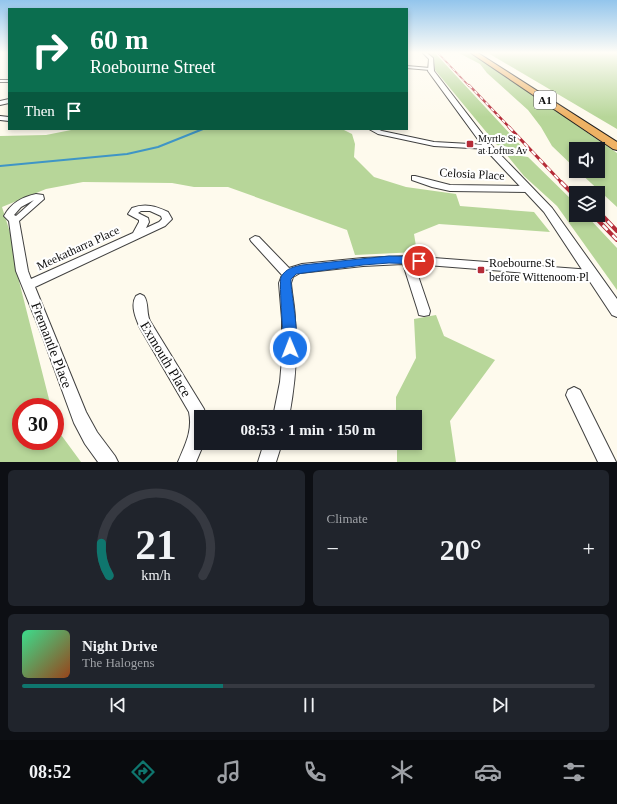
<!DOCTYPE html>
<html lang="en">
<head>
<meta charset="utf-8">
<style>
	:root { --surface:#171b24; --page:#20242c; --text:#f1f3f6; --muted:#9ea1a6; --line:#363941; --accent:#0f766e }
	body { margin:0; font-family:Georgia,serif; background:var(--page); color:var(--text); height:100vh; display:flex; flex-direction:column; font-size:15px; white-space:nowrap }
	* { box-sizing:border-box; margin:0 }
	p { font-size:13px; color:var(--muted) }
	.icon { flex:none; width:22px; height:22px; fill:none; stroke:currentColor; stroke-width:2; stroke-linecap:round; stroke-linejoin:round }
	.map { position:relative; height:462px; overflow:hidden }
	.panel { display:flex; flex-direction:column; gap:8px; padding:8px; background:#0d0f14; flex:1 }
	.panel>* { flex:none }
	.top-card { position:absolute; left:8px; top:8px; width:400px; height:122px; border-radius:0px; box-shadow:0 2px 6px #0003; background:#0b6e4f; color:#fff; overflow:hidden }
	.fabs { position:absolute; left:569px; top:142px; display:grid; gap:8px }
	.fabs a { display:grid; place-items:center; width:36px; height:36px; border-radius:0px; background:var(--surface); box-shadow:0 2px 6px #0003; font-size:20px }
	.speed { position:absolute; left:12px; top:398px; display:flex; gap:8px; font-size:20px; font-weight:700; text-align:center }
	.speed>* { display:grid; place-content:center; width:52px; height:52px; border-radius:50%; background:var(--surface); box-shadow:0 2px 6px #0003; line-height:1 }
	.speed .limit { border:6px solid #d22; background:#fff; color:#111 }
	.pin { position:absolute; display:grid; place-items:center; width:34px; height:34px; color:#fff; margin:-17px; border:2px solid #fff; border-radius:50%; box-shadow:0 1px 4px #0007 }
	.me { position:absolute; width:44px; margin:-22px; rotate:359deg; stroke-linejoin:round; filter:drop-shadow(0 0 3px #0008) }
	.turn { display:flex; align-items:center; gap:14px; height:84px; padding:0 16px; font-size:18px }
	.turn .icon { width:52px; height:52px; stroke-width:2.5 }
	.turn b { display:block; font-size:28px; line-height:34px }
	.then { display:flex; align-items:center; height:38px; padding:0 16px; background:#0003; gap:8px; font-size:15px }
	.big { font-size:30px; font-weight:800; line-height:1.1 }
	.panel .card { flex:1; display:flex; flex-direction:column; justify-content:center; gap:6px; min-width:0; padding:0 14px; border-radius:6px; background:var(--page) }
	.panel .dial { align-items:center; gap:0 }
	.dial svg { height:104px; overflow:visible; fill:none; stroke:var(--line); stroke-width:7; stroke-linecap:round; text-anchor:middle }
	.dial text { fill:var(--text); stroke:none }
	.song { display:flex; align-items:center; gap:12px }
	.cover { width:48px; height:48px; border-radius:6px; background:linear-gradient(135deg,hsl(150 70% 55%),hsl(20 70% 35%)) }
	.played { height:4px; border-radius:2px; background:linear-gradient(90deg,var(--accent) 35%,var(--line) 35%) }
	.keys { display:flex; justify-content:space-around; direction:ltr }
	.heat { display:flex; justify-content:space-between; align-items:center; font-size:22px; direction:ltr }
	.panel .tiles { flex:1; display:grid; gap:8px; grid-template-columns:1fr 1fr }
	.card:last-child { grid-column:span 2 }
	.trip { position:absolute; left:194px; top:410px; width:228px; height:40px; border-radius:0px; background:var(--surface); box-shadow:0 2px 6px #0003; font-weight:800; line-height:40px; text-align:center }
	.dock { display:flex; height:64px; justify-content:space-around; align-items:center; background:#090b0e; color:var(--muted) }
	.dock .icon { width:28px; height:28px }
	.dock .on { color:var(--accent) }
	.dock b { font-size:18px; color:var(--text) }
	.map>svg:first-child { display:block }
</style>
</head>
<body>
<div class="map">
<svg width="617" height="462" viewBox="0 0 617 462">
	<rect width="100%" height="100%" fill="#fefaed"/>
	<path fill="#b7d699" d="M429 53H435L525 150 497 145 435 70 434 60Z
		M459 53H471L617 153V207L578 171H598V149H576V169L552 146 541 127 528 110 487 73 480 64Z
		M488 53H617V129Z
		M76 129H342L352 134 355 144 354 157 374 177 406 187 456 194 460 206 534 212 550 232 439 224 414 234 417 252 355 255 347 230 228 187H194L172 183 83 182 46 189 2 207 13 242 19 281 51 407H21V441H55V423L56 428 81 462H0V136L46 135Z
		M506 154 528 157 576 204V215H586L617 248V290L557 206 524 176Z
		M436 315 444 336 495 360 450 421 456 462H397V443H415V417H396V397L416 358 414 319Z"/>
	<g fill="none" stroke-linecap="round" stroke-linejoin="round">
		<path stroke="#3f95c6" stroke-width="2" d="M0 166 127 154 158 147 203 129"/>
		<g stroke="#404040" stroke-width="2">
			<path id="minor" d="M407 66 430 68 432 69 430 70 407 68Z
				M0 80H9V82H0Z
				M9 99V103L0 105V101Z
				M0 116 9 117V121L0 120Z
				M369 129H377L382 131 434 142 488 145 492 147 488 149 434 146 378 134Z
				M412 176H415L450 185 528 186 532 189 528 192 450 191 432 187 412 180Z
				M36 194 43 195 44 199 19 221 28 271 31 279 133 233 139 222V220L128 214 132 208C145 203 156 206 168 212L172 219 165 226 35 287 86 412 97 432 115 456 118 462H98L85 444 74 423 43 338 16 271 9 221 4 216C11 203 22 197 36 194ZM34 200 16 216 14 215 21 207ZM141 211H150L161 216 162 219 159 222 146 228 149 222 148 218 138 213Z
				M255 236 259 237 289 268 302 264 363 258 407 256 592 270 596 271 598 274 596 277 592 278 414 264 430 311 429 315 424 316 419 315 418 311 403 264 363 266 300 273 293 277 291 283C292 296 295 308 295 320 298 353 295 385 289 417H273L280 382 282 359V319L279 283 282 275 251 241 250 239Z
				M140 294 144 296C149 303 146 313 150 321L204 409 206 417H201V443H204L196 462H178C185 445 193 431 189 412L140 328C136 319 130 305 136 296Z
				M574 387 580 390 616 462H598L566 395 568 390Z
				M264 443H282L276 462H258Z"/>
		</g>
		<g stroke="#404040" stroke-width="2">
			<path id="tertiary" d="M423 53H427L433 58 434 71 491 145 552 208 617 299V317L612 315 544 212 485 149 428 71 429 59Z"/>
		</g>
		<g stroke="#1e1e1e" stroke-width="2">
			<path id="trunk" d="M471 53H478L617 142V150L613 149Z"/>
		</g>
		<use href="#minor" fill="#fff" fill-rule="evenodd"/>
		<use href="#tertiary" fill="#fff" fill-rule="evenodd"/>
		<use href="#trunk" fill="#efb264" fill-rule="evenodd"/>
		<g stroke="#b52c38" stroke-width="1.5">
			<path id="rail-far3" d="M438 53 469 86"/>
		</g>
		<g stroke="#b52c38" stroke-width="2.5">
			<path id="rail-far2" d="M469 85 510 128"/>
		</g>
		<g stroke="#b52c38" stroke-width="3">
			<path id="rail-far1" d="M509 127 562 183"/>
		</g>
		<g stroke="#b52c38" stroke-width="4">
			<path id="rail" d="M561 182 576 197
				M598 211 617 231
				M593 215 617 240"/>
		</g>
		<use href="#rail-far3" stroke="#fff" stroke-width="1" stroke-dasharray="3.5" stroke-linecap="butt"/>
		<use href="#rail-far2" stroke="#fff" stroke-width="1.5" stroke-dasharray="4" stroke-linecap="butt"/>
		<use href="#rail-far1" stroke="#fff" stroke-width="2" stroke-dasharray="5.5" stroke-linecap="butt"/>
		<use href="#rail" stroke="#fff" stroke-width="2.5" stroke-dasharray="7" stroke-linecap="butt"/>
	</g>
	<linearGradient id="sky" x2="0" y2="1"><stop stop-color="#93c5ec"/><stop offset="0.45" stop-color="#fffdf7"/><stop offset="1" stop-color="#fffdf7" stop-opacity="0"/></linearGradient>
	<rect width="617" height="117" fill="url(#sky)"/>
	<path fill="#1a73e8" stroke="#114b97" d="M389 256 419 257 424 261 419 264 389 263 363 265 296 274 291 279V283C292 298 300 339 295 352L290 353 286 352C283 347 279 281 281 277 286 268 294 267 302 265Z"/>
	<g fill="#b52c38" stroke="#fff" stroke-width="1.5">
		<rect x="466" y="140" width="8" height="8" rx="2"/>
		<rect x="477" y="266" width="8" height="8" rx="2"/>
	</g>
	<g text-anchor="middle" stroke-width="4" stroke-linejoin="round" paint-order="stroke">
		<g font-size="10" fill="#0d0d0d" stroke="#fff" text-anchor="start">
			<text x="478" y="142">Myrtle St<tspan x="478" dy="12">at Loftus Av</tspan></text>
		</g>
		<rect fill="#fff" stroke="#565656" stroke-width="1" x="534" y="91" width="22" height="18" rx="3"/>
		<g font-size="11" font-weight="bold" fill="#0d0d0d">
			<text x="545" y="104">A1</text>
		</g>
		<g font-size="12" fill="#0d0d0d" stroke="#fff">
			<text transform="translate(472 174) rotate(3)" y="4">Celosia Place</text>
			<text transform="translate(78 248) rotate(-25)" y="4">Meekatharra Place</text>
		</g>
		<g font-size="12" fill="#0d0d0d" stroke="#fff" text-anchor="start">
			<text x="489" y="267">Roebourne St<tspan x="489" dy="14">before Wittenoom Pl</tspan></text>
		</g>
		<g font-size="14" fill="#0d0d0d" stroke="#fff">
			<text transform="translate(52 345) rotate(69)" y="5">Fremantle Place</text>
			<text transform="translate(166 359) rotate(59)" y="5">Exmouth Place</text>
		</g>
	</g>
</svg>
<div class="fabs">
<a><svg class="icon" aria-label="sound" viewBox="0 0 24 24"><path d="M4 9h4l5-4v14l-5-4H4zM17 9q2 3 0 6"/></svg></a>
<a><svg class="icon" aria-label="layers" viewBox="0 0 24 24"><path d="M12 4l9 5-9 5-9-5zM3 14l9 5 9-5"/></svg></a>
</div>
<div class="speed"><div class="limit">30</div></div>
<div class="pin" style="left:419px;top:261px;background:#d93025"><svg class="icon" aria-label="arrive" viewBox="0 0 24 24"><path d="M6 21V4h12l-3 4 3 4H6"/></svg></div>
<svg class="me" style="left:290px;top:348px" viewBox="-20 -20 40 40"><circle r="17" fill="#1a73e8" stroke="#fff" stroke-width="3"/><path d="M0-11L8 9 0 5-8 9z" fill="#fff"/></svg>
<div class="trip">08:53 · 1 min · 150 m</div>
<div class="top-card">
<div class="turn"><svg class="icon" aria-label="right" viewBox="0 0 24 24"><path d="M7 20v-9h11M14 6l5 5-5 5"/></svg><div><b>60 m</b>Roebourne Street</div></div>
<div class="then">Then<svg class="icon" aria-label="arrive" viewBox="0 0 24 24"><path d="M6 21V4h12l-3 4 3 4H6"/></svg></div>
</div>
</div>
<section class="panel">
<div class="tiles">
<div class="card dial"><svg viewBox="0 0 100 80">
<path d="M14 69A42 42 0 1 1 86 69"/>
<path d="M14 69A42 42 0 0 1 8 44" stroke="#0f766e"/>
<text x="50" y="56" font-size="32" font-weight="700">21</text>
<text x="50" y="72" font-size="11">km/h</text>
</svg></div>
<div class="card"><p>Climate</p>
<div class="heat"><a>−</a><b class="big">20°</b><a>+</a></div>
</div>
<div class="card">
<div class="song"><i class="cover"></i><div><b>Night Drive</b><p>The Halogens</p></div></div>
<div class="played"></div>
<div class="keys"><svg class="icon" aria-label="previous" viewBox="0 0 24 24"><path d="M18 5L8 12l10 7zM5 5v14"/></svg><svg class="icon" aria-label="pause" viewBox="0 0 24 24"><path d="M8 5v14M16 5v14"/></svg><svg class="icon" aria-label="next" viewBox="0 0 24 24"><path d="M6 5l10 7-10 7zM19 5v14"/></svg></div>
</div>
</div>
</section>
<nav class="dock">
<b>08:52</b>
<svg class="icon on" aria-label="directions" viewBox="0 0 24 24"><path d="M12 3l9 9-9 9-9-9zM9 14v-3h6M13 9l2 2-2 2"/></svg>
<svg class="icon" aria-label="music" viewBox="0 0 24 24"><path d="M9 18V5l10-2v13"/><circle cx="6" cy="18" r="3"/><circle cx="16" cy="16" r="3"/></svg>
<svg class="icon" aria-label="phone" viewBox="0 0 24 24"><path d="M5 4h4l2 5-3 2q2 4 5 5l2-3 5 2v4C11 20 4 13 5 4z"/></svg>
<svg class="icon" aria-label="climate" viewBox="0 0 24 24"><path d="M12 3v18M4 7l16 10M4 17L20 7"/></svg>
<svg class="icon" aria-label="car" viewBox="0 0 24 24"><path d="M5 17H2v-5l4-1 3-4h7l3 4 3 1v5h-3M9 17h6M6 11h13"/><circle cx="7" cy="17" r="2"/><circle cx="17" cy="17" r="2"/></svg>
<svg class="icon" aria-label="filters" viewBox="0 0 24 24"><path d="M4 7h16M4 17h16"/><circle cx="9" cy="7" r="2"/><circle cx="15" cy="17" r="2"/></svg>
</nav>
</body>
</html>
